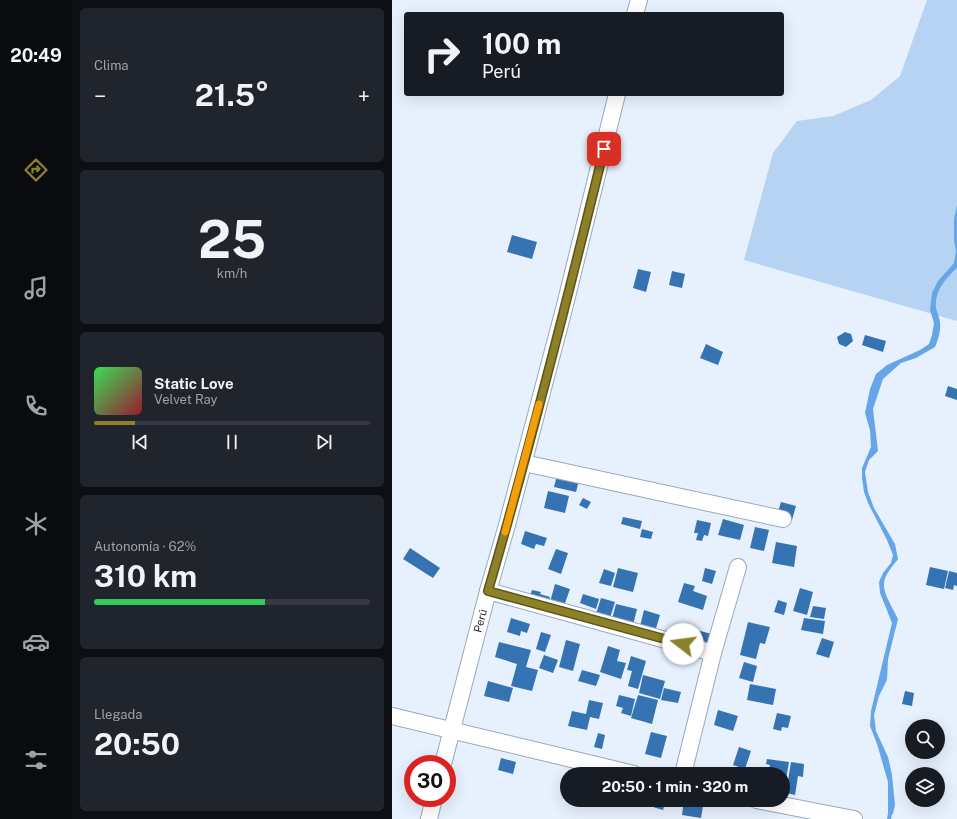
<!DOCTYPE html>
<html lang="es">
<head>
<meta charset="utf-8">
<style>
	:root { --surface:#171b24; --page:#20242c; --text:#f1f3f6; --muted:#9ea1a6; --line:#363941; --accent:#8c8128 }
	body { margin:0; font-family:"Public Sans",sans-serif; background:var(--page); color:var(--text); height:100vh; display:flex; flex-direction:column; font-size:15px; white-space:nowrap }
	* { box-sizing:border-box; margin:0 }
	p { font-size:13px; color:var(--muted) }
	.icon { flex:none; width:22px; height:22px; fill:none; stroke:currentColor; stroke-width:2; stroke-linecap:round; stroke-linejoin:round }
	.map { position:relative; flex:1; overflow:hidden }
	.drawer { display:flex; flex-direction:column; gap:8px; padding:8px; background:#0d0f14; width:320px }
	.drawer>* { flex:none }
	.hud { position:absolute; left:12px; top:12px; width:380px; height:84px; border-radius:4px; box-shadow:0 4px 16px #0002; background:#171b24; color:var(--text); overflow:hidden }
	.buttons { position:absolute; left:513px; top:719px; display:grid; gap:8px }
	.buttons a { display:grid; place-items:center; width:40px; height:40px; border-radius:50%; background:var(--surface); box-shadow:0 4px 16px #0002; font-size:20px }
	.speed { position:absolute; left:12px; top:755px; display:flex; gap:8px; font-size:20px; font-weight:700; text-align:center }
	.speed>* { display:grid; place-content:center; width:52px; height:52px; border-radius:50%; background:var(--surface); box-shadow:0 4px 16px #0002; line-height:1 }
	.speed .limit { border:6px solid #d22; background:#fff; color:#111 }
	.pin { position:absolute; display:grid; place-items:center; width:34px; height:34px; color:#fff; margin:-17px; border-radius:8px; box-shadow:0 2px 6px #0006 }
	.me { position:absolute; width:44px; margin:-22px; rotate:285deg; stroke-linejoin:round; filter:drop-shadow(0 0 3px #0008) }
	.turn { display:flex; align-items:center; gap:14px; height:84px; padding:0 12px; font-size:18px }
	.turn .icon { width:52px; height:52px; stroke-width:2.5 }
	.turn b { display:block; font-size:28px; line-height:34px }
	.big { font-size:30px; font-weight:700; line-height:1.1 }
	.drawer .tile { flex:1; display:flex; flex-direction:column; justify-content:center; gap:6px; min-width:0; padding:0 14px; border-radius:6px; background:var(--page) }
	.drawer .dial { align-items:center; gap:0 }
	.dial b { font-size:52px; line-height:1 }
	.song { display:flex; align-items:center; gap:12px }
	.cover { width:48px; height:48px; border-radius:6px; background:linear-gradient(135deg,hsl(130 70% 55%),hsl(350 70% 35%)) }
	.played { height:4px; border-radius:2px; background:linear-gradient(90deg,var(--accent) 15%,var(--line) 15%) }
	.keys { display:flex; justify-content:space-around; direction:ltr }
	.heat { display:flex; justify-content:space-between; align-items:center; font-size:22px; direction:ltr }
	.charge { height:6px; border-radius:3px; background:linear-gradient(90deg,#34c759 62%,var(--line) 0) }
	.trip { position:absolute; left:168px; top:767px; width:230px; height:40px; border-radius:20px; background:var(--surface); box-shadow:0 4px 16px #0002; font-weight:700; line-height:40px; text-align:center }
	main { display:flex; flex:1; min-height:0 }
	.tab-bar { display:flex; flex-direction:column; width:72px; justify-content:space-around; align-items:center; background:#090b0e; color:var(--muted) }
	.tab-bar .icon { width:28px; height:28px }
	.tab-bar .active { color:var(--accent) }
	.tab-bar b { font-size:18px; color:var(--text) }
	.map>svg:first-child { display:block }
</style>
</head>
<body>
<main>
<nav class="tab-bar">
<b>20:49</b>
<svg class="icon active" aria-label="directions" viewBox="0 0 24 24"><path d="M12 3l9 9-9 9-9-9zM9 14v-3h6M13 9l2 2-2 2"/></svg>
<svg class="icon" aria-label="music" viewBox="0 0 24 24"><path d="M9 18V5l10-2v13"/><circle cx="6" cy="18" r="3"/><circle cx="16" cy="16" r="3"/></svg>
<svg class="icon" aria-label="phone" viewBox="0 0 24 24"><path d="M5 4h4l2 5-3 2q2 4 5 5l2-3 5 2v4C11 20 4 13 5 4z"/></svg>
<svg class="icon" aria-label="climate" viewBox="0 0 24 24"><path d="M12 3v18M4 7l16 10M4 17L20 7"/></svg>
<svg class="icon" aria-label="car" viewBox="0 0 24 24"><path d="M5 17H2v-5l4-1 3-4h7l3 4 3 1v5h-3M9 17h6M6 11h13"/><circle cx="7" cy="17" r="2"/><circle cx="17" cy="17" r="2"/></svg>
<svg class="icon" aria-label="filters" viewBox="0 0 24 24"><path d="M4 7h16M4 17h16"/><circle cx="9" cy="7" r="2"/><circle cx="15" cy="17" r="2"/></svg>
</nav>
<section class="drawer">
<div class="tile"><p>Clima</p>
<div class="heat"><a>−</a><b class="big">21.5°</b><a>+</a></div>
</div>
<div class="tile dial"><b>25</b><p>km/h</p></div>
<div class="tile">
<div class="song"><i class="cover"></i><div><b>Static Love</b><p>Velvet Ray</p></div></div>
<div class="played"></div>
<div class="keys"><svg class="icon" aria-label="previous" viewBox="0 0 24 24"><path d="M18 5L8 12l10 7zM5 5v14"/></svg><svg class="icon" aria-label="pause" viewBox="0 0 24 24"><path d="M8 5v14M16 5v14"/></svg><svg class="icon" aria-label="next" viewBox="0 0 24 24"><path d="M6 5l10 7-10 7zM19 5v14"/></svg></div>
</div>
<div class="tile"><p>Autonomía · 62%</p><b class="big">310 km</b><div class="charge"></div></div>
<div class="tile"><p>Llegada</p><b class="big">20:50</b></div>
</section>
<div class="map">
<svg width="565" height="819" viewBox="0 0 565 819">
	<rect width="100%" height="100%" fill="#e7f1fd"/>
	<path fill="#b7d3f4" d="M535 0H565V321L352 260 381 153 405 121 441 116 479 100 508 76Z"/>
	<path fill="#67a5e9" d="M565 205V268C554 278 542 291 544 308 545 313 548 318 548 323 549 331 546 340 543 347L524 358 509 363 491 379 481 409 486 451 477 460 473 472 476 492 482 508 503 544 506 559C501 566 492 575 492 584 491 594 502 610 506 619L496 659 495 680 487 696 482 715 484 731 496 757 500 775 503 805 501 814 496 812V782L485 744 478 726 479 711 500 623 488 593 487 582 491 573 499 563 501 555 495 540 476 503 472 492 470 478V468L479 447 478 430 473 413 478 389 484 374 495 365 528 350 537 344 540 335 542 323 538 310 540 293 546 281 562 263 564 251 562 241V219Z"/>
	<g fill="none" stroke-linecap="round" stroke-linejoin="round">
		<path stroke="#67a5e9" stroke-width="4" d="M497 819 499 809"/>
	</g>
	<path fill="#3673b3" d="M120 235 145 242 140 259 115 252Z
		M246 269 259 272 254 292 241 288Z
		M280 271 293 274 290 288 277 285Z
		M453 332 459 334 461 341 454 347 447 344 445 337Z
		M473 335 494 341 491 352 470 345Z
		M314 344 331 352 326 365 308 358Z
		M556 386 565 389V400L553 396Z
		M165 475 187 480 184 492 162 487Z
		M156 491 177 496 173 513 152 508Z
		M191 498 199 502 195 509 187 505Z
		M389 502 404 506 400 520 385 515Z
		M231 517 250 521 248 529 229 524Z
		M331 519 352 525 348 540 326 535Z
		M305 520 319 523 316 536 312 535 310 541 304 540 306 533H302Z
		M363 527 377 530 372 551 358 548Z
		M250 529 261 532 259 539 248 537Z
		M133 531 155 538 152 546 144 544 142 549 129 544Z
		M384 542 405 546 402 567 380 563Z
		M18 548 48 568 41 578 11 559Z
		M164 549 176 553 169 574 156 569Z
		M538 567 556 571 552 589 534 585Z
		M226 568 246 573 241 592 221 587Z
		M313 568 324 571 320 584 310 581Z
		M212 569 223 573 219 586 207 583Z
		M557 571 565 573V586L562 585 561 590 553 588Z
		M292 583 303 586 301 591 315 596 311 610 286 602Z
		M163 584 178 589 172 606 158 602Z
		M408 588 421 592 415 615 401 611Z
		M140 590 149 592 148 594 158 597 156 604 137 599Z
		M191 594 207 599 204 609 188 603Z
		M209 598 223 602 217 621 203 617Z
		M386 600 395 603 392 615 382 612Z
		M224 604 245 609 241 625 220 619Z
		M421 606 434 608 432 619 418 617Z
		M252 610 268 615 262 635 247 630Z
		M119 618 138 624 135 633 129 631 128 636 115 632Z
		M412 618 433 621 431 634 409 630Z
		M356 622 378 627 373 644 368 643 364 659 348 655Z
		M289 629 307 635 303 646 286 640Z
		M308 631 324 635 320 649 305 645Z
		M149 632 159 635 153 652 144 649Z
		M430 638 442 642 437 658 424 654Z
		M174 640 188 644 181 671 167 667Z
		M107 642 139 650 134 667 146 670 140 691 119 686 125 664 103 657Z
		M216 646 228 650 225 661 234 663 229 679 208 672Z
		M152 655 166 660 161 673 147 668Z
		M239 656 254 661 246 689 236 686 240 671 235 670Z
		M352 662 365 666 361 682 347 678Z
		M190 670 208 675 204 686 186 681Z
		M251 675 273 681 268 699 247 693Z
		M96 681 121 688 117 702 92 696Z
		M358 684 384 689 381 705 355 700Z
		M272 688 289 692 286 703 269 700Z
		M513 691 522 693 520 706 510 704Z
		M227 695 243 699 239 716 229 713 231 708 224 706Z
		M246 695 266 700 260 724 239 718Z
		M197 700 211 703 207 719 198 717 195 730 176 726 180 711 194 714Z
		M326 710 346 716 341 731 322 725Z
		M385 713 399 716 396 728 390 727 389 731 381 729Z
		M259 732 275 736 269 758 253 754Z
		M206 733 213 735 210 749 202 747Z
		M347 747 359 751 353 769 341 765Z
		M109 758 124 762 121 774 106 770Z
		M375 759 397 762 392 791H391V774H377L378 765 374 764Z
		M399 762 412 764 411 777 406 776 403 795 394 793Z
		M253 800H274L271 810 251 804Z
		M292 800H312L309 818 290 815Z"/>
	<g fill="none" stroke-linecap="round" stroke-linejoin="round">
		<g stroke="#99a9ba" stroke-width="18">
			<g id="minor">
				<path d="M243 14 247 0"/>
				<path d="M132 463 391 519"/>
				<path d="M96 591 321 653 291 774"/>
				<path d="M321 653 346 567"/>
				<path d="M0 716 242 774"/>
				<path id="s1" d="M51 764 96 591 115 525 172 309 225 94"/>
				<path d="M364 800 462 819"/>
				<path d="M37 819 42 798"/>
			</g>
		</g>
		<use href="#minor" stroke="#fff" stroke-width="16"/>
	</g>
	<g fill="none" stroke-linecap="round" stroke-linejoin="round">
		<g stroke="#5b541a" stroke-width="10">
			<path id="route" d="M212 149C176 297 139 444 96 591L291 644"/>
		</g>
		<use href="#route" stroke="#8c8128" stroke-width="7"/>
		<path stroke="#f59e0b" stroke-width="7" d="M113 532 147 404"/>
	</g>
	<g text-anchor="middle" stroke-width="3.5" stroke-linejoin="round" paint-order="stroke">
		<g font-size="11" fill="#1d232a" stroke="#fff">
			<text dy="4" stroke="none"><textPath href="#s1" startOffset="148">Perú</textPath></text>
		</g>
	</g>
</svg>
<div class="buttons">
<a><svg class="icon" aria-label="search" viewBox="0 0 24 24"><circle cx="10" cy="10" r="6"/><path d="M15 15l6 6"/></svg></a>
<a><svg class="icon" aria-label="layers" viewBox="0 0 24 24"><path d="M12 4l9 5-9 5-9-5zM3 14l9 5 9-5"/></svg></a>
</div>
<div class="speed"><div class="limit">30</div></div>
<div class="pin" style="left:212px;top:149px;background:#d93025"><svg class="icon" aria-label="arrive" viewBox="0 0 24 24"><path d="M6 21V4h12l-3 4 3 4H6"/></svg></div>
<svg class="me" style="left:291px;top:644px" viewBox="-20 -20 40 40"><circle r="19" fill="#fff"/><path d="M0-13L10 11 0 6-10 11z" fill="#8c8128"/></svg>
<div class="trip">20:50 · 1 min · 320 m</div>
<div class="hud">
<div class="turn"><svg class="icon" aria-label="right" viewBox="0 0 24 24"><path d="M7 20v-9h11M14 6l5 5-5 5"/></svg><div><b>100 m</b>Perú</div></div>
</div>
</div>
</main>
</body>
</html>
